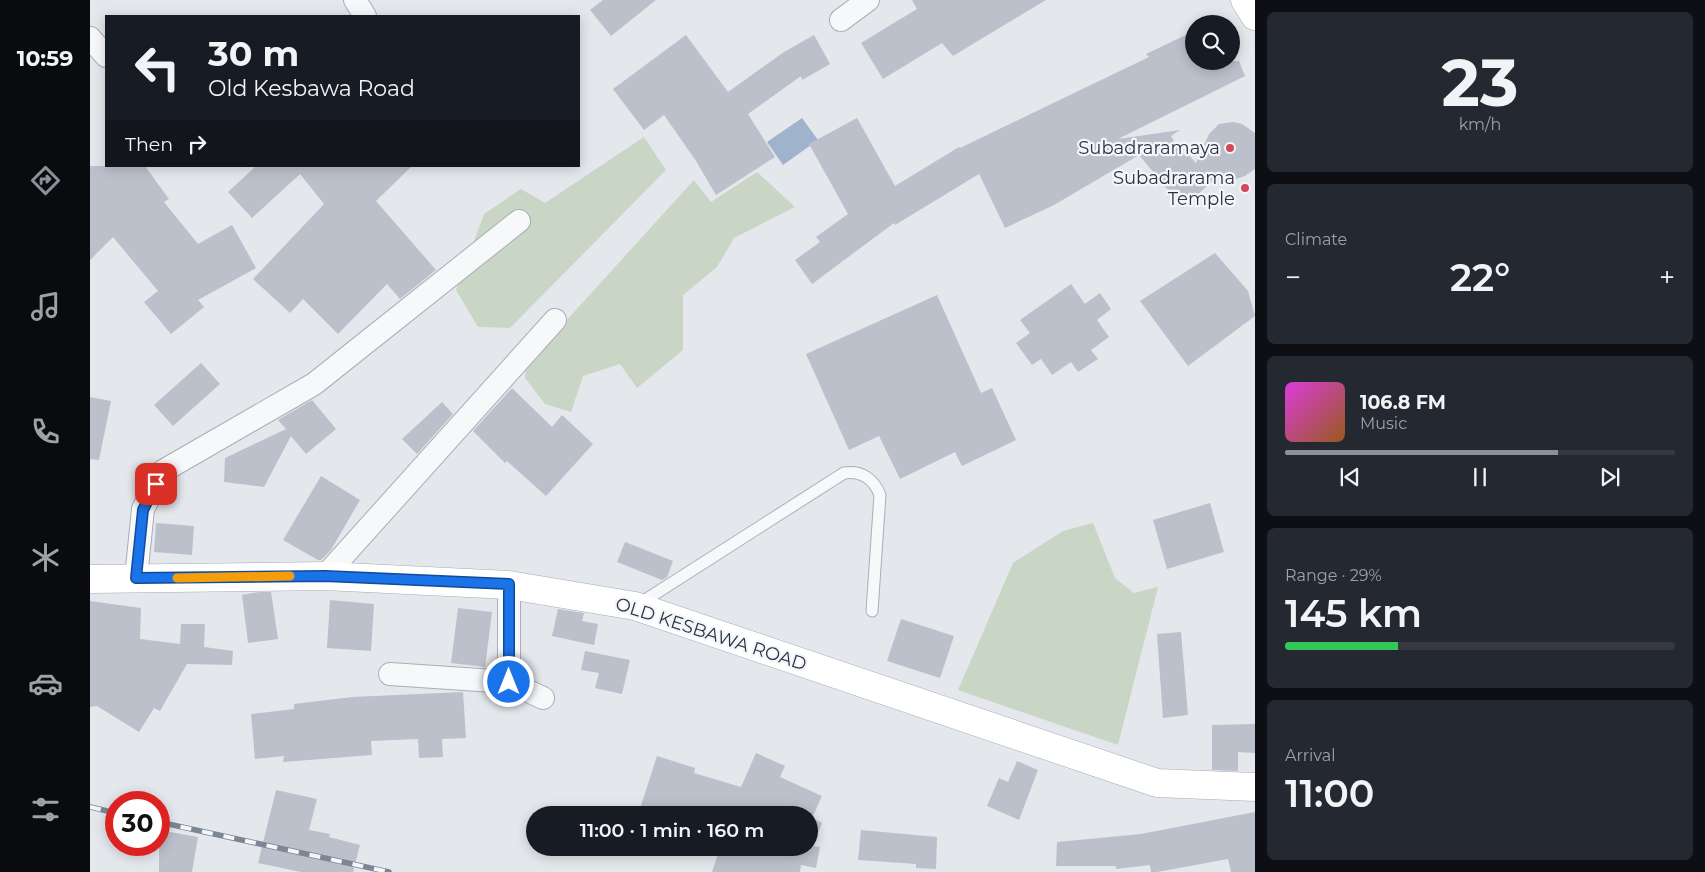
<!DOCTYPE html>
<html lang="en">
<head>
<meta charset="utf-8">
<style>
	:root { --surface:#171b24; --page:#242831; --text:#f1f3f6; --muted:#9ea1a6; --line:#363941; --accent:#8c9099 }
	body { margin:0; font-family:Montserrat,sans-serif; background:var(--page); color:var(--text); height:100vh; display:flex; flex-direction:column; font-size:19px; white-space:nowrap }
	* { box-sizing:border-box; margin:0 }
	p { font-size:16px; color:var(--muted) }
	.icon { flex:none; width:28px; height:28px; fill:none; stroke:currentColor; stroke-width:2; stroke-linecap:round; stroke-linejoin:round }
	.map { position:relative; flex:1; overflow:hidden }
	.details { display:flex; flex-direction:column; gap:12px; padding:12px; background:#0d0f14; width:450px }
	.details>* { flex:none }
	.top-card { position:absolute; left:15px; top:15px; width:475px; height:152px; border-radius:0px; box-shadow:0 2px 12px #0003; background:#171b24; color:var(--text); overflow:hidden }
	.fabs { position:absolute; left:1095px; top:15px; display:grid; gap:10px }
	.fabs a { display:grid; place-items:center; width:55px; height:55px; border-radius:50%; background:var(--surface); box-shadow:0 2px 12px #0003; font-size:25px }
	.speed { position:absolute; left:15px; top:791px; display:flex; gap:10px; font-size:25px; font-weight:700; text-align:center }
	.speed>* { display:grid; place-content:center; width:65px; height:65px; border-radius:50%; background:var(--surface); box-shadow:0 2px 12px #0003; line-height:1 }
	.speed .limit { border:8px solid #d22; background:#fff; color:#111 }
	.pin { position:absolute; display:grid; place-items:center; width:42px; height:42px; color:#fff; margin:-21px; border-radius:10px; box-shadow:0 2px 8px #0006 }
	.me { position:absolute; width:55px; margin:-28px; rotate:0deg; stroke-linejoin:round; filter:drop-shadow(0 0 4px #0008) }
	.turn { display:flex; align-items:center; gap:18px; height:105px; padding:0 20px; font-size:22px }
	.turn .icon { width:65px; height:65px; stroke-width:2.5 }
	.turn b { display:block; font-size:35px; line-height:42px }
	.then { display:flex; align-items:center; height:48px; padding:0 20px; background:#0003; gap:10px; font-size:19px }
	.big { font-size:38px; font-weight:600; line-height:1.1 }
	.details .tile { flex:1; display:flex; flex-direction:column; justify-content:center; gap:8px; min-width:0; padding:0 18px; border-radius:8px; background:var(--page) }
	.details .dial { align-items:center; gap:0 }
	.dial b { font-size:65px; line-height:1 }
	.song { display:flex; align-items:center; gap:15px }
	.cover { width:60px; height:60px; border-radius:8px; background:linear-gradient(135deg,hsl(300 70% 55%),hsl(30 70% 35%)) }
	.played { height:5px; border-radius:2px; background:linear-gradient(90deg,var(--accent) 70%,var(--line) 70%) }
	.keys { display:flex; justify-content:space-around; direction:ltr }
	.heat { display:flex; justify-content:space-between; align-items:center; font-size:28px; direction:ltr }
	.charge { height:8px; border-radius:4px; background:linear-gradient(90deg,#34c759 29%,var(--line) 0) }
	.trip { position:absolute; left:436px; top:806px; width:292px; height:50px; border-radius:25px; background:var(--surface); box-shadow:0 2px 12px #0003; font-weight:600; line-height:50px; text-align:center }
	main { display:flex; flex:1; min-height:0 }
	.tab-bar { display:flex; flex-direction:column; width:90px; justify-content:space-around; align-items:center; background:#090b0e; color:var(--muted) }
	.tab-bar .icon { width:35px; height:35px }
	.tab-bar .active { color:var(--accent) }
	.tab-bar b { font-size:22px; color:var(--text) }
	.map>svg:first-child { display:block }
</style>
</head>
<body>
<main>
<nav class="tab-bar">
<b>10:59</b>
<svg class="icon active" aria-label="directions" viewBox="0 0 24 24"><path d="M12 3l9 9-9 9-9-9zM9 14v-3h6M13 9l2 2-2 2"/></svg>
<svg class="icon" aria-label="music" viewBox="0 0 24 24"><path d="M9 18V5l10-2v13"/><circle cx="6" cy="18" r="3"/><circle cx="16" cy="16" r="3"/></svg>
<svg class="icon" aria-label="phone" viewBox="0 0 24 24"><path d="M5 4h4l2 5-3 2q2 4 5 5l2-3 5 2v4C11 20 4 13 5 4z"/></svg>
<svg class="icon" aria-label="climate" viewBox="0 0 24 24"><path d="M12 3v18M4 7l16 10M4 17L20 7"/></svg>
<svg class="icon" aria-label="car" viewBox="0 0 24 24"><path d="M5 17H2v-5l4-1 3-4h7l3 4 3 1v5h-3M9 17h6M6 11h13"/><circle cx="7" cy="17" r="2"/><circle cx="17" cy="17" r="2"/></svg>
<svg class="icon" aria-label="filters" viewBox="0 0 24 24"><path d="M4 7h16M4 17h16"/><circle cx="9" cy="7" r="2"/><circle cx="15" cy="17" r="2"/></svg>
</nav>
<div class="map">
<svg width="1165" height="872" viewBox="0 0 1165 872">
	<rect width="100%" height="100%" fill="#e4e7ec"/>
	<path fill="#c9d6c5" d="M554 137 576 170 420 328 388 327 366 290 394 214 431 189 455 203Z
		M667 172 705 207 644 238 627 267 593 295V350L547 388 530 364 493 376 481 412 455 404 435 378 436 365 604 180 621 202Z
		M1003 523 1025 578 1044 593 1068 587 1028 745 868 690 923 563 973 531Z"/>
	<path fill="#9fb4cc" d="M712 118 728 140 693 165 677 142Z"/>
	<path fill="#bbc0ca" d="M513 0H566L521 36 500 10Z
		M822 0H956L863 56 852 43 793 79 771 43 827 9Z
		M1104 31V61H1149L1155 76 1028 139 1090 130 1081 136 1092 156 1096 152 1106 163 1119 134 1129 124 1143 122 1152 124 1165 133V169L1155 176 1146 179 1128 176 1093 208 1049 155 964 205 915 228 889 174 805 225 804 223 722 284 705 260 730 242 726 237 758 214 719 144 767 118 805 186 869 147 870 148 1059 57 1056 54Z
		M596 35 638 92 694 52 724 35 740 64 712 80 711 76 658 114 685 157 626 195 606 161 574 115 554 130 523 89Z
		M0 166H55L79 199 74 202 108 244 142 225 166 268 108 300 114 307 81 334 54 302 68 291 23 237 0 260Z
		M166 166H322L286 201 346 270 310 299 297 284 248 334 213 299 200 313 163 279 234 204 210 174 162 218 138 192Z
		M1125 253 1158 291 1165 316 1098 366 1050 301Z
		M981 284 995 304 1010 293 1021 309 1007 320 1019 337 1001 350 1008 359 988 372 981 362 962 375 951 359 942 365 926 343 940 333 930 320Z
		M847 295 891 393 902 388 926 440 872 466 865 452 810 479 789 436 759 450 716 354Z
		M111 363 130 384 83 426 64 405Z
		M422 388 462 427 472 415 503 444 456 496 417 461 415 463 383 431Z
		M0 397 21 401 9 460 0 459Z
		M222 400 246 429 216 454 201 436 174 487 134 482 135 458 196 429 188 420Z
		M352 402 363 414 327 454 312 439Z
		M231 476 270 500 241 550 231 560H228L193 540Z
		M1120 503 1134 552 1077 569 1063 520Z
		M66 523 104 526 102 555 64 552Z
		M535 542 583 561 577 577 572 580 527 562Z
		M169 592H181L188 639 158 643 152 595Z
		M240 600 284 604 281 651 237 648Z
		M0 601 51 608 50 639 90 644 91 624H115L114 647 143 651 142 665 97 664 70 711 64 708 49 732 7 706 0 707Z
		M368 608 402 612 395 667 361 663Z
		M468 609 494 613 492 621 508 624 504 645 462 636Z
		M811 619 864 636 850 678 797 661Z
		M1091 632 1098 715 1073 718 1067 634Z
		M495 651 540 660 532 694 505 688 509 673 491 670Z
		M373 692 376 738 352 739 353 757 329 758 328 739 281 741 282 755 193 762 194 756 165 759 161 714 204 709V704L262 697Z
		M1165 724V753L1148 752V771L1122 770V725Z
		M666 753 695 766 690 777 732 796 722 818 732 823 723 846 730 847 726 868 711 865 710 872H622L630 848H720V815H548L567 756 605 768 604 773 651 787Z
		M927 761 948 770 929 820 897 806 909 778 918 782Z
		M186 790 227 799 219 830 240 834 239 837 270 845 263 872H211L168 863Z
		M1165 812V872H1141L1138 859 1067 872H1061L1060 865 1026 869V866H966L967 842 1051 834Z
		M69 830 108 837 102 872H69Z
		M771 830 847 837 846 869 826 868V864L768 860Z"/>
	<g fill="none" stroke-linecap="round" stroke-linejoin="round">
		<g stroke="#a9aeb7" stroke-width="13">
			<path id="lane" d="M549 604 754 473C771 470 784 479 790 495L782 611"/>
		</g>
		<g stroke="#a9aeb7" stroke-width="24">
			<path id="street" d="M265 0 275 16
				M751 20 778 0
				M0 38 16 56
				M235 576 465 320
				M46 578 53 509 73 471 224 384 429 221
				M419 585V682L453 698
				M300 674 419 682"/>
		</g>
		<g stroke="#a3abb8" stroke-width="29">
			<path id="primary" d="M1155 0 1165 16
				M0 579 235 576 419 585 545 606 1067 783 1165 787"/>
		</g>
		<use href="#lane" stroke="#f7f8fa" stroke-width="11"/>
		<use href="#street" stroke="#f7f8fa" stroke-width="22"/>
		<use href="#primary" stroke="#fff" stroke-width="28"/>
		<g stroke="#7d8696" stroke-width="5.5">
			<path id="rail" d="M0 807 26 813
				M69 822 299 872"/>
		</g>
		<use href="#rail" stroke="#f4f6f9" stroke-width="4" stroke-dasharray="11" stroke-linecap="butt"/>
	</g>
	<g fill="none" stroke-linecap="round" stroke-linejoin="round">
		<g stroke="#114b97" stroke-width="12">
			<path id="route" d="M66 484 53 510 46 578 235 576 419 584V682"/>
		</g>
		<use href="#route" stroke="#1a73e8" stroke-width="9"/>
		<path stroke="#f59e0b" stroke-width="9" d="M87 578 200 576"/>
	</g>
	<g fill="#d1495b" stroke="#f4f6f9" stroke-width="2">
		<circle cx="1140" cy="148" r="5"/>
		<circle cx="1155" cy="188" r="5"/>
	</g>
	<g text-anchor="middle" stroke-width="4.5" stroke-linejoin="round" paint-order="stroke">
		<g font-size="18" fill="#2b3445" stroke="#f4f6f9" text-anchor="end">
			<text x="1130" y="154">Subadraramaya</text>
			<text x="1145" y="184">Subadrarama<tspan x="1145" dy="21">Temple</tspan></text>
		</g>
		<g font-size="18" fill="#2b3445" stroke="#f4f6f9">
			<text transform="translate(621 634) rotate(18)" y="6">OLD KESBAWA ROAD</text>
		</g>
	</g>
</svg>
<div class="fabs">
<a><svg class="icon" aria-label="search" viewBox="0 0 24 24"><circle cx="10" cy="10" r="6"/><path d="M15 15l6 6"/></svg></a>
</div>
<div class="speed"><div class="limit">30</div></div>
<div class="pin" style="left:66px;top:484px;background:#d93025"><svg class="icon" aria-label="arrive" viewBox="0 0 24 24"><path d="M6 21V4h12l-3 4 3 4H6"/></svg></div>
<svg class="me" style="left:419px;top:682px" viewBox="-20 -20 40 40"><circle r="17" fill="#1a73e8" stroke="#fff" stroke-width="3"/><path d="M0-11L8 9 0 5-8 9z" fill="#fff"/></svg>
<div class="trip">11:00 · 1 min · 160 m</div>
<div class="top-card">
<div class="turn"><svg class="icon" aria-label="left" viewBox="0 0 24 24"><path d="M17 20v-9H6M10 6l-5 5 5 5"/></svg><div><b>30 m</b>Old Kesbawa Road</div></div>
<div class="then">Then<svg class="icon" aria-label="right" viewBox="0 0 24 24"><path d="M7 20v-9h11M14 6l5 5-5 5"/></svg></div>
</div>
</div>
<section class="details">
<div class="tile dial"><b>23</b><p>km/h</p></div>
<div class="tile"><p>Climate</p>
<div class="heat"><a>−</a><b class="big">22°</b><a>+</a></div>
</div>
<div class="tile">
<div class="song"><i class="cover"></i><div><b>106.8 FM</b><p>Music</p></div></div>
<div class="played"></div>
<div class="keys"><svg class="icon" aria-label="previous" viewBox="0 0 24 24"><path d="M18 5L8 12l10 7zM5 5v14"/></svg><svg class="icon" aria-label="pause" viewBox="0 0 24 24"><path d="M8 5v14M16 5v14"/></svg><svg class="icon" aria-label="next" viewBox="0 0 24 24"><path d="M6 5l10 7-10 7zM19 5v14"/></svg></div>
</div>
<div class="tile"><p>Range · 29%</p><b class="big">145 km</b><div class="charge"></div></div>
<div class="tile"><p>Arrival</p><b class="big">11:00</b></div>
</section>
</main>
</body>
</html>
